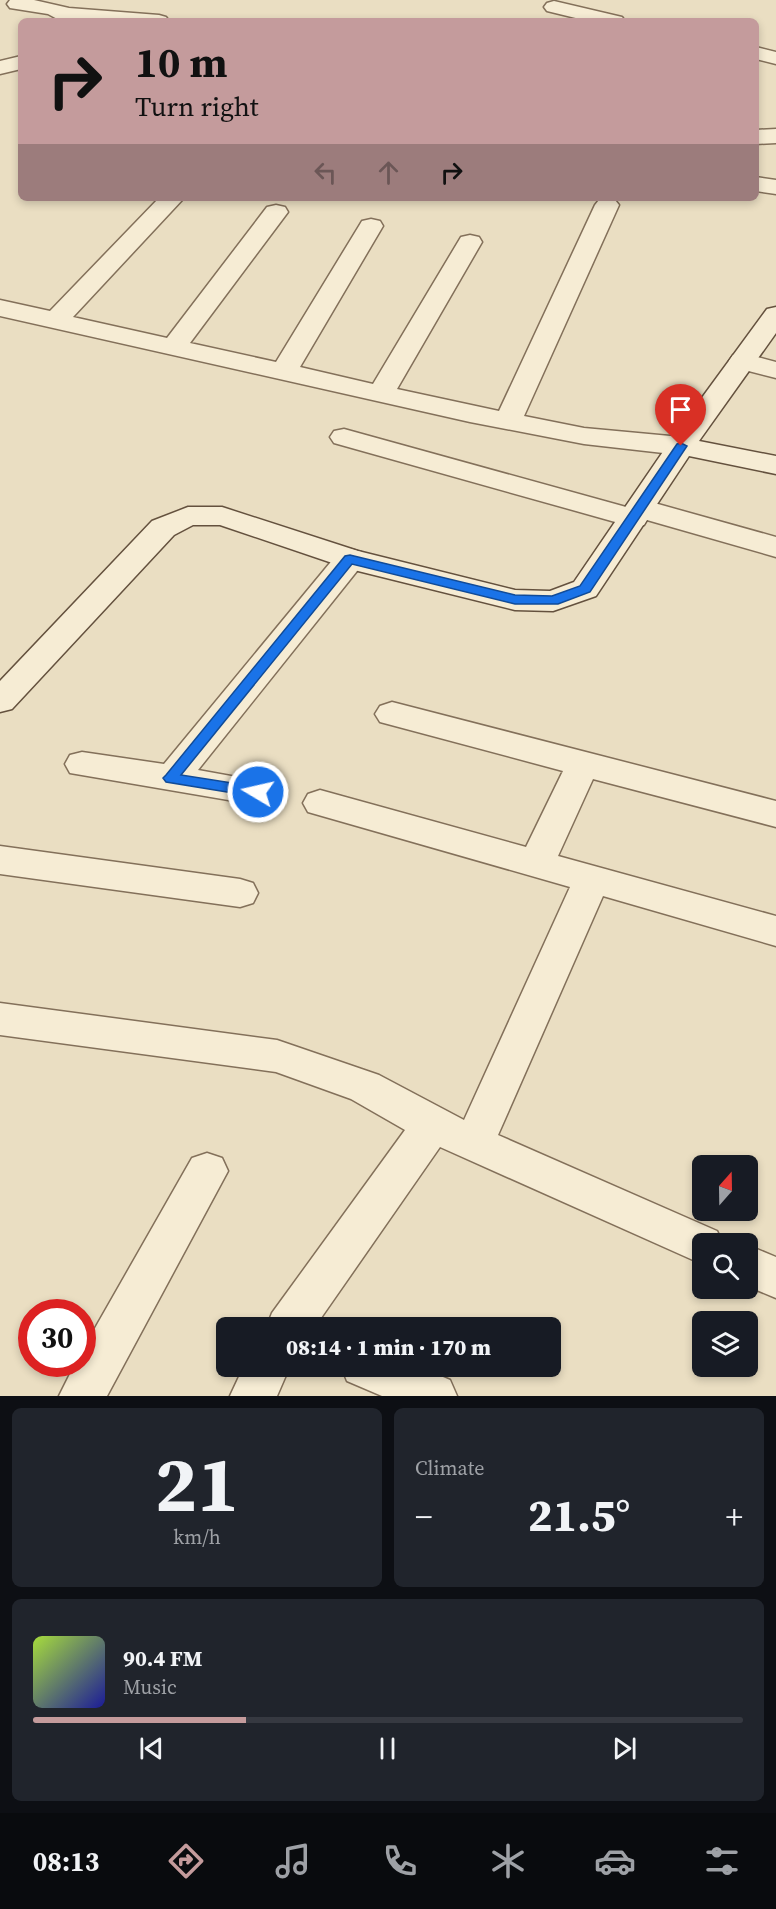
<!DOCTYPE html>
<html lang="en">
<head>
<meta charset="utf-8">
<style>
	:root { --surface:#171b24; --page:#20242c; --text:#f1f3f6; --muted:#9ea1a6; --line:#363941; --accent:#c49b9c }
	body { margin:0; font-family:"Source Serif 4",serif; background:var(--page); color:var(--text); height:100vh; display:flex; flex-direction:column; font-size:22px; white-space:nowrap }
	* { box-sizing:border-box; margin:0 }
	p { font-size:20px; color:var(--muted) }
	.icon { flex:none; width:33px; height:33px; fill:none; stroke:currentColor; stroke-width:2; stroke-linecap:round; stroke-linejoin:round }
	.map { position:relative; height:1396px; overflow:hidden }
	.details { display:flex; flex-direction:column; gap:12px; padding:12px; background:#0d0f14; flex:1 }
	.details>* { flex:none }
	.hud { position:absolute; left:18px; top:18px; width:741px; height:183px; border-radius:9px; box-shadow:0 3px 9px #0003; background:#c49b9c; color:#111; overflow:hidden }
	.needle { width:39px; rotate:20deg }
	.tools { position:absolute; left:692px; top:1155px; display:grid; gap:12px }
	.tools a { display:grid; place-items:center; width:66px; height:66px; border-radius:9px; background:var(--surface); box-shadow:0 3px 9px #0003; font-size:30px }
	.speed { position:absolute; left:18px; top:1299px; display:flex; gap:12px; font-size:30px; font-weight:700; text-align:center }
	.speed>* { display:grid; place-content:center; width:78px; height:78px; border-radius:50%; background:var(--surface); box-shadow:0 3px 9px #0003; line-height:1 }
	.speed .limit { border:9px solid #d22; background:#fff; color:#111 }
	.pin { position:absolute; display:grid; place-items:center; width:51px; height:51px; color:#fff; margin:-62px -26px; border-radius:50% 50% 50% 0; rotate:-45deg; box-shadow:0 0 6px #0007 }
	.pin .icon { rotate:45deg }
	.me { position:absolute; width:66px; margin:-33px; rotate:279deg; stroke-linejoin:round; filter:drop-shadow(0 0 4px #0008) }
	.turn { display:flex; align-items:center; gap:21px; height:126px; padding:0 18px; font-size:27px }
	.turn .icon { width:78px; height:78px; stroke-width:2.5 }
	.turn b { display:block; font-size:42px; line-height:51px }
	.lanes { display:flex; align-items:center; height:57px; padding:0 18px; background:#0003; justify-content:center; gap:30px; direction:ltr }
	.lanes .off { opacity:.35 }
	.big { font-size:45px; font-weight:800; line-height:1.1 }
	.details .card { flex:1; display:flex; flex-direction:column; justify-content:center; gap:9px; min-width:0; padding:0 21px; border-radius:9px; background:var(--page) }
	.details .dial { align-items:center; gap:0 }
	.dial b { font-size:78px; line-height:1 }
	.song { display:flex; align-items:center; gap:18px }
	.cover { width:72px; height:72px; border-radius:9px; background:linear-gradient(135deg,hsl(80 70% 55%),hsl(240 70% 35%)) }
	.played { height:6px; border-radius:3px; background:linear-gradient(90deg,var(--accent) 30%,var(--line) 30%) }
	.keys { display:flex; justify-content:space-around; direction:ltr }
	.heat { display:flex; justify-content:space-between; align-items:center; font-size:33px; direction:ltr }
	.details .tiles { flex:1; display:grid; gap:12px; grid-template-columns:1fr 1fr }
	.card:last-child { grid-column:span 2 }
	.trip { position:absolute; left:216px; top:1317px; width:345px; height:60px; border-radius:9px; background:var(--surface); box-shadow:0 3px 9px #0003; font-weight:800; line-height:60px; text-align:center }
	.tab-bar { display:flex; height:96px; justify-content:space-around; align-items:center; background:#090b0e; color:var(--muted) }
	.tab-bar .icon { width:42px; height:42px }
	.tab-bar .selected { color:var(--accent) }
	.tab-bar b { font-size:27px; color:var(--text) }
	.map>svg:first-child { display:block }
</style>
</head>
<body>
<div class="map">
<svg width="776" height="1396" viewBox="0 0 776 1396">
	<rect width="100%" height="100%" fill="#eadec2"/>
	<g fill="none" stroke-linecap="round" stroke-linejoin="round">
		<g stroke="#83705a" stroke-width="3">
			<path id="street" d="M10 0H34L69 8 159 15 166 17 169 21H61L48 14 10 8 7 4Z
				M554 1 622 17 625 21H588L547 11 544 7 547 3Z
				M756 47 776 52V64L756 59Z
				M21 56V69L0 74V61Z
				M776 129V143L756 144V130Z
				M756 177 776 180V194L756 191Z
				M159 198H184L73 317 167 338 267 207 276 205 285 207 288 212 190 343 276 362 359 226 362 221 371 219 380 221 383 226 300 367 373 384 458 242 461 237 470 235 479 237 482 242 397 389 499 411 595 205 599 200 606 198 615 200 619 205 524 416 584 428 681 437 691 440 695 446 691 452 681 455 584 444 470 422 0 316V300L50 311Z
				M742 353 776 362V378L733 367 729 361 733 355Z
				M344 429 626 507 630 502 640 499 776 537V557L647 520 644 525 633 527 334 443 330 437 334 431Z
				M350 549 361 552 365 559 361 566 198 770 270 783 275 792 270 801 258 805 70 773 65 764 70 755 82 752 164 764 339 552Z
				M392 702 776 801V827L593 779 558 856 776 916V946L603 896 498 1135 717 1231 723 1244H702V1264L440 1147 314 1328H266L272 1313 405 1130 351 1099 276 1072 0 1035V1003L277 1040 379 1075 464 1120 570 887 308 812 303 803 308 794 320 790 526 847 563 771 380 722 375 714 380 706Z
				M0 846 240 879 253 883 258 893 253 903 240 907 0 874Z
				M207 1153 222 1158 228 1171 107 1396H59L75 1364H82V1351L192 1158Z
				M747 1245 776 1257V1298L747 1286Z
				M244 1366H290L277 1396H230Z
				M341 1366H417L450 1380 457 1396H382L347 1381Z"/>
		</g>
		<g stroke="#64513e" stroke-width="3">
			<path id="secondary" d="M776 307V333L699 441 776 456V474L689 456 596 596 553 611 515 610 350 569 220 525H193L174 535 12 709 0 712V681L152 521 188 507H222L358 551 515 590 550 591 574 582 671 440 767 309Z"/>
		</g>
		<use href="#street" fill="#f6ecd4" fill-rule="evenodd"/>
		<use href="#secondary" fill="#f6ecd4" fill-rule="evenodd"/>
	</g>
	<path fill="#1a73e8" stroke="#114b97" stroke-width="1.5" d="M681 443 687 446 590 592 558 604H515L352 564 181 775 258 787 265 792 263 796 258 797 166 782 163 778 166 775 345 556 350 555 515 595 552 596 580 586 677 444Z"/>
</svg>
<div class="tools">
<a><svg class="needle" viewBox="-14 -14 28 28"><path d="M0-13l5 13h-10z" fill="#e53935"/><path d="M0 13l5-13h-10z" fill="#9ea1a6"/></svg></a>
<a><svg class="icon" aria-label="search" viewBox="0 0 24 24"><circle cx="10" cy="10" r="6"/><path d="M15 15l6 6"/></svg></a>
<a><svg class="icon" aria-label="layers" viewBox="0 0 24 24"><path d="M12 4l9 5-9 5-9-5zM3 14l9 5 9-5"/></svg></a>
</div>
<div class="speed"><div class="limit">30</div></div>
<div class="pin" style="left:681px;top:446px;background:#d93025"><svg class="icon" aria-label="arrive" viewBox="0 0 24 24"><path d="M6 21V4h12l-3 4 3 4H6"/></svg></div>
<svg class="me" style="left:258px;top:792px" viewBox="-20 -20 40 40"><circle r="17" fill="#1a73e8" stroke="#fff" stroke-width="3"/><path d="M0-11L8 9 0 5-8 9z" fill="#fff"/></svg>
<div class="trip">08:14 · 1 min · 170 m</div>
<div class="hud">
<div class="turn"><svg class="icon" aria-label="right" viewBox="0 0 24 24"><path d="M7 20v-9h11M14 6l5 5-5 5"/></svg><div><b>10 m</b>Turn right</div></div>
<div class="lanes"><svg class="icon off" aria-label="left" viewBox="0 0 24 24"><path d="M17 20v-9H6M10 6l-5 5 5 5"/></svg><svg class="icon off" aria-label="ahead" viewBox="0 0 24 24"><path d="M12 20V5M6 11l6-6 6 6"/></svg><svg class="icon" aria-label="right" viewBox="0 0 24 24"><path d="M7 20v-9h11M14 6l5 5-5 5"/></svg></div>
</div>
</div>
<section class="details">
<div class="tiles">
<div class="card dial"><b>21</b><p>km/h</p></div>
<div class="card"><p>Climate</p>
<div class="heat"><a>−</a><b class="big">21.5°</b><a>+</a></div>
</div>
<div class="card">
<div class="song"><i class="cover"></i><div><b>90.4 FM</b><p>Music</p></div></div>
<div class="played"></div>
<div class="keys"><svg class="icon" aria-label="previous" viewBox="0 0 24 24"><path d="M18 5L8 12l10 7zM5 5v14"/></svg><svg class="icon" aria-label="pause" viewBox="0 0 24 24"><path d="M8 5v14M16 5v14"/></svg><svg class="icon" aria-label="next" viewBox="0 0 24 24"><path d="M6 5l10 7-10 7zM19 5v14"/></svg></div>
</div>
</div>
</section>
<nav class="tab-bar">
<b>08:13</b>
<svg class="icon selected" aria-label="directions" viewBox="0 0 24 24"><path d="M12 3l9 9-9 9-9-9zM9 14v-3h6M13 9l2 2-2 2"/></svg>
<svg class="icon" aria-label="music" viewBox="0 0 24 24"><path d="M9 18V5l10-2v13"/><circle cx="6" cy="18" r="3"/><circle cx="16" cy="16" r="3"/></svg>
<svg class="icon" aria-label="phone" viewBox="0 0 24 24"><path d="M5 4h4l2 5-3 2q2 4 5 5l2-3 5 2v4C11 20 4 13 5 4z"/></svg>
<svg class="icon" aria-label="climate" viewBox="0 0 24 24"><path d="M12 3v18M4 7l16 10M4 17L20 7"/></svg>
<svg class="icon" aria-label="car" viewBox="0 0 24 24"><path d="M5 17H2v-5l4-1 3-4h7l3 4 3 1v5h-3M9 17h6M6 11h13"/><circle cx="7" cy="17" r="2"/><circle cx="17" cy="17" r="2"/></svg>
<svg class="icon" aria-label="filters" viewBox="0 0 24 24"><path d="M4 7h16M4 17h16"/><circle cx="9" cy="7" r="2"/><circle cx="15" cy="17" r="2"/></svg>
</nav>
</body>
</html>
